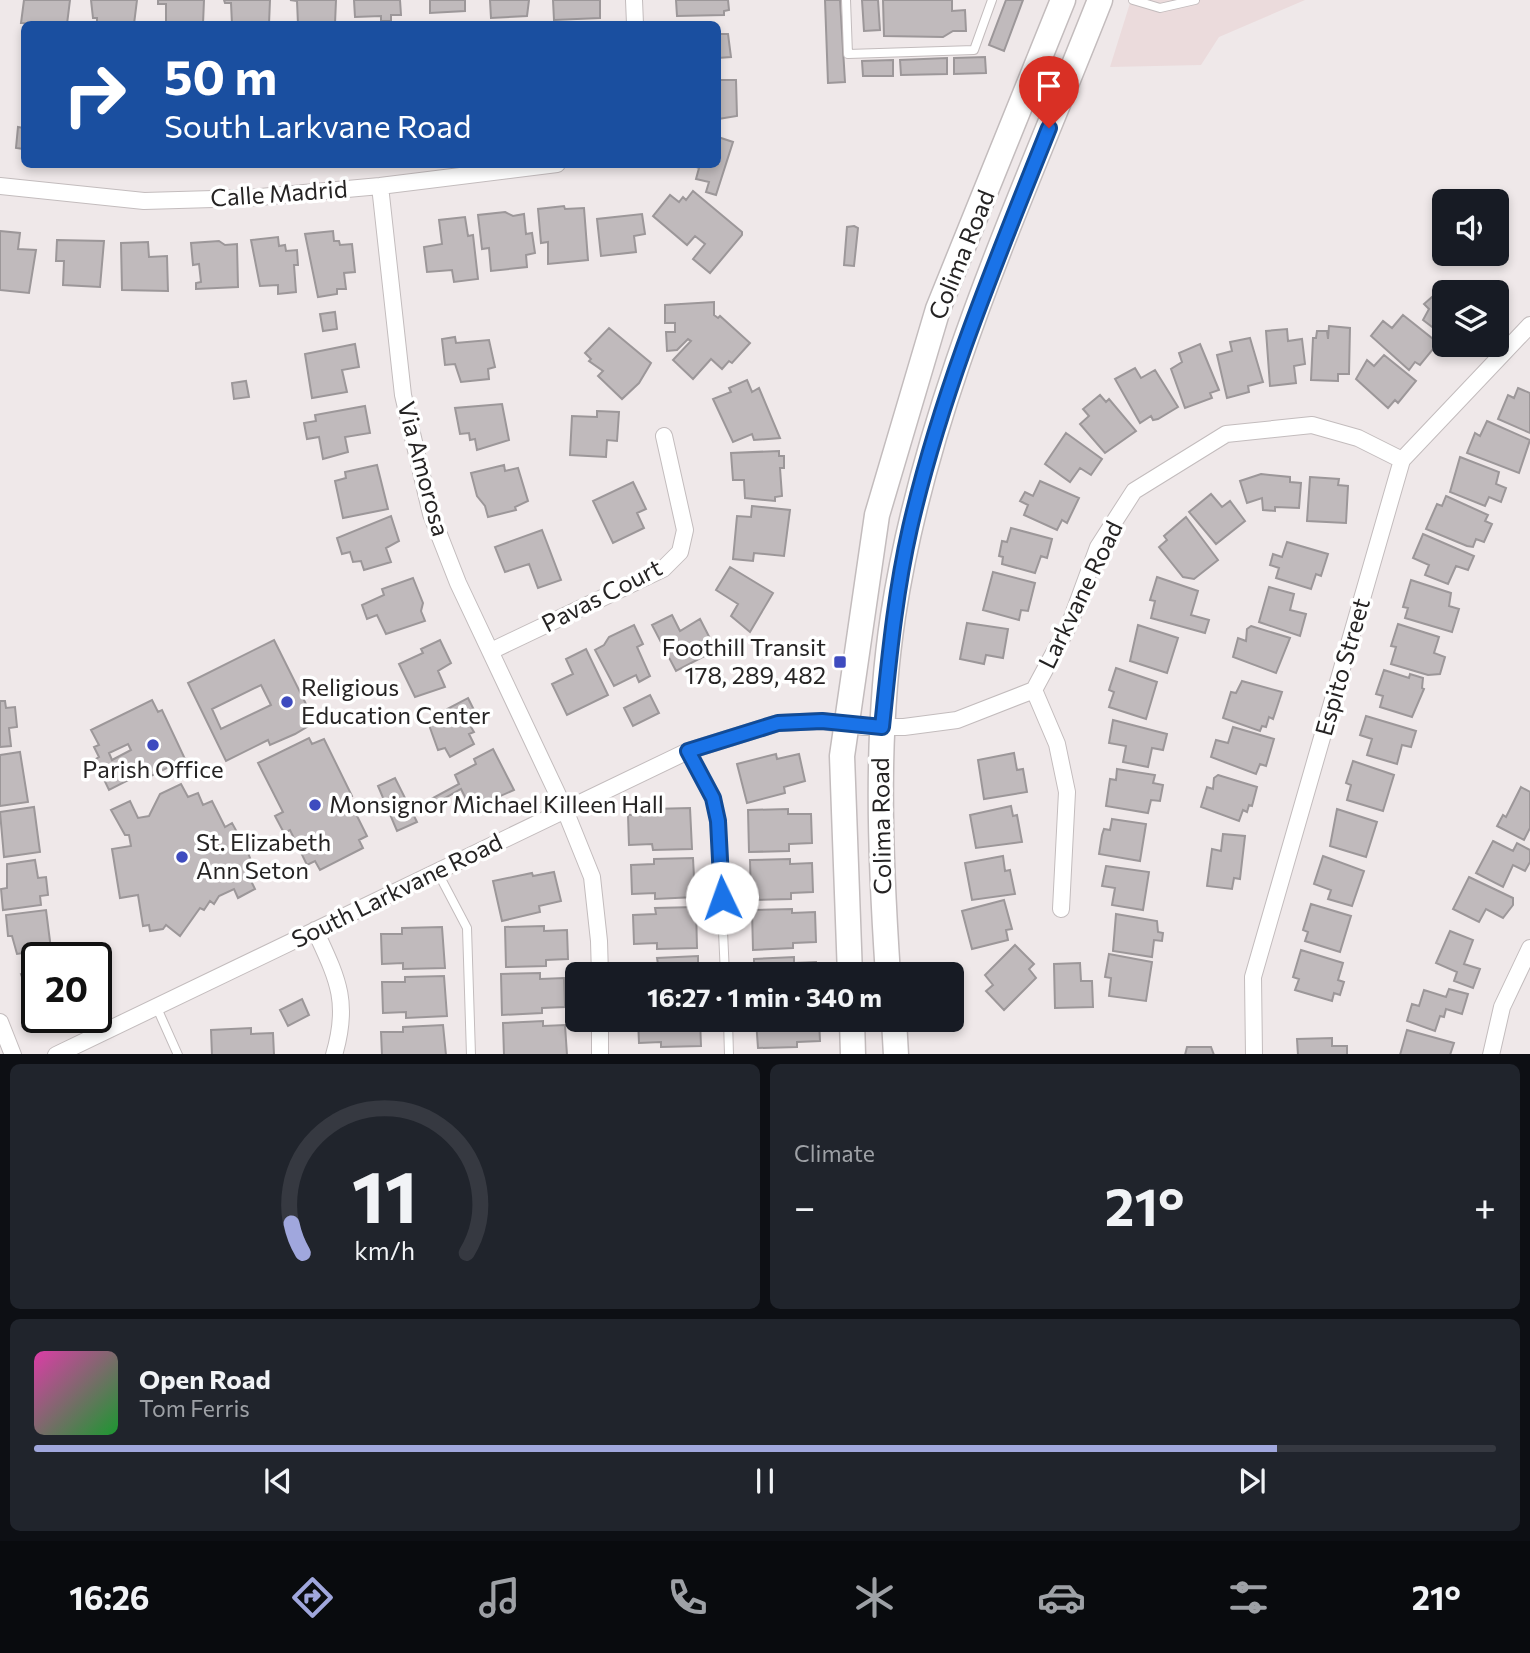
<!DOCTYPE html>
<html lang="en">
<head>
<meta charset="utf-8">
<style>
	:root { --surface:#171b24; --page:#20242c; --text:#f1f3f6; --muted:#9ea1a6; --line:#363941; --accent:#a0a7dd }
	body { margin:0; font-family:Commissioner,sans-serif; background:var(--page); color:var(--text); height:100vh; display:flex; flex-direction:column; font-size:26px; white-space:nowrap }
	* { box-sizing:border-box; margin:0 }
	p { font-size:23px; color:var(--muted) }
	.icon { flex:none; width:38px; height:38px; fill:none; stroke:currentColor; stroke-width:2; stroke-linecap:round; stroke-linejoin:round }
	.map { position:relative; height:1054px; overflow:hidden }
	.panel { display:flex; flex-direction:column; gap:10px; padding:10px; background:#0d0f14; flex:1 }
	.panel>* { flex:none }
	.top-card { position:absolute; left:21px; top:21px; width:700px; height:147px; border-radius:10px; box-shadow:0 4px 10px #0003; background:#1a4fa0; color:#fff; overflow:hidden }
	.controls { position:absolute; left:1432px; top:189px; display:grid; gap:14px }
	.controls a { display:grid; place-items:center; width:77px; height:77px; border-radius:10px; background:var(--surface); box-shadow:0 4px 10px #0003; font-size:35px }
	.speed { position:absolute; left:21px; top:942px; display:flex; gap:14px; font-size:35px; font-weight:700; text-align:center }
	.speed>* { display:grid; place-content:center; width:91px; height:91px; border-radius:50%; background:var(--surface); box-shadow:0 4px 10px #0003; line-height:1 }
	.speed .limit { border:4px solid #111; border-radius:10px; background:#fff; color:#111 }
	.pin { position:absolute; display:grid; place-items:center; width:60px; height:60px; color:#fff; margin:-72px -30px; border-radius:50% 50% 50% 0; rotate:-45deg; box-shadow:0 0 7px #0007 }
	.pin .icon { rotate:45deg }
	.me { position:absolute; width:77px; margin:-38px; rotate:357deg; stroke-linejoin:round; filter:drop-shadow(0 0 5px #0008) }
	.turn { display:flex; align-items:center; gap:24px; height:147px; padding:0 28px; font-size:32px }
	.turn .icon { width:91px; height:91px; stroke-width:2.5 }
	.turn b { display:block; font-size:49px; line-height:60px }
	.big { font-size:52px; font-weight:700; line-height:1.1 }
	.panel .card { flex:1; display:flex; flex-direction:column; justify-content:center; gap:10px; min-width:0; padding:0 24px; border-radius:10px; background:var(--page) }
	.panel .dial { align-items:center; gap:0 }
	.dial svg { height:182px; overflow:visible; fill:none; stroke:var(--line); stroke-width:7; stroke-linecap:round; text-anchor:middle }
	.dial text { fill:var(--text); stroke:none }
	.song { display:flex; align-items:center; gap:21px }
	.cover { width:84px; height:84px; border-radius:10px; background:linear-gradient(135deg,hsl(320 70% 55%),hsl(130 70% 35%)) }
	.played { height:7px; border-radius:4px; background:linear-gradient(90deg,var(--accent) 85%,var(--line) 85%) }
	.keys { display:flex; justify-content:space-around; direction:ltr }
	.heat { display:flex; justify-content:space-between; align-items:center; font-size:38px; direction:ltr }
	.panel .tiles { flex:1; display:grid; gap:10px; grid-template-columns:1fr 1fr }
	.card:last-child { grid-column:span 2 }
	.trip { position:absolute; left:565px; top:962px; width:399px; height:70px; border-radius:10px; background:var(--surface); box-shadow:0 4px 10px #0003; font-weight:700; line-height:70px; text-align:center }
	.menu { display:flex; height:112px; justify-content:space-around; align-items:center; background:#090b0e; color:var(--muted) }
	.menu .icon { width:49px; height:49px }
	.menu .on { color:var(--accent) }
	.menu b { font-size:32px; color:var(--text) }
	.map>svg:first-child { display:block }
</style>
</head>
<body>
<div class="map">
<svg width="1530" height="1055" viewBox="0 0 1530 1055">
	<rect width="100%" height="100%" fill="#efe8e9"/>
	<path fill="#ebdbdc" d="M1131 0H1305L1219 37 1201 65 1110 67Z"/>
	<path fill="#c0babc" stroke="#9c9799" stroke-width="2" fill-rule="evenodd" d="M24 0H70L67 24 21 23Z
		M91 0H137L134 24H97V18H93Z
		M158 0H204L203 24H166V4H158Z
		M224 0H270L269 24H232L231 3H225Z
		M290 0H336L335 24H298L297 1Z
		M354 0H400L401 15H391V21H381V16L355 17Z
		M430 0H465V11L430 13Z
		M490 0H529L527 16 491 18Z
		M553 0H600V18L554 20Z
		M676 0H728L729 10 724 11V15L677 16Z
		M825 0H840L845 82 828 83Z
		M862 0H878L880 30 864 31Z
		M883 0H952V11L965 10 966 31H953L943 37 884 36Z
		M1006 0H1023L1004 51 989 45Z
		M718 34H728L731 57 718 58Z
		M985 57 986 73 954 74V58Z
		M947 58V74L901 75 900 60Z
		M893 60V76H863L862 61Z
		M718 80H736L737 116 718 119Z
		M18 127 24 128V149L16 148Z
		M718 137 733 142 716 195 706 192 709 182 696 179 699 168 694 166 718 164Z
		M693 191 742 232V235L710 273 693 259 705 244 695 236 687 245 653 216 670 195 679 202 683 197 686 200Z
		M564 206 565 209 584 208 588 260 548 264V242L541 243 538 209Z
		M505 212 513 216 524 214 526 234 532 233 535 253 526 255 527 267 491 271 489 248 482 249 478 215Z
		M642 214 645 234 634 236 636 252 601 256 597 219Z
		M465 217 468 236 473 235 478 279 454 282 452 270 427 272 424 247 442 244 439 220Z
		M854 226 858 228 854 266 844 265 847 227Z
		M0 231 20 233 18 249 36 250 29 293 0 290Z
		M333 231 334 241H339L340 245 352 244 355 272 344 273 346 289H337V294L318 297 305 234Z
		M278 237 279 246 285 245 286 251 297 250 298 265H294L296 292 278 294V285L260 286 251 240Z
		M57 240 104 241 100 287 63 285 64 261H56Z
		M219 241 225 245 237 244 238 287 196 289V283L201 282 199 264 193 265 191 243Z
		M148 242 149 257 167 256 168 291 122 290 121 243Z
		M1441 289 1448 292H1444V336L1423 320 1429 309 1424 304Z
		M714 302V315L718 318 720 316 750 343 732 363 729 361 722 369 711 359 693 379 673 360 691 341 688 339 677 350 667 351 666 332H675V323H665V305Z
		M335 312 337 329 323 331 320 314Z
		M1403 315 1438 343 1420 365 1415 362 1409 370 1371 336 1383 321 1392 328Z
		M1329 326 1350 328 1349 374H1338V381L1311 380 1313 338H1316L1317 331H1327L1328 339Z
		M609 328 651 363 639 383 622 399 598 376 603 371 589 361 591 359 585 353Z
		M1287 329 1288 341 1302 339 1305 364 1294 366 1296 383 1270 386 1266 331Z
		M455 337 456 343 489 340 495 367 488 369 489 379 461 382 455 364 445 365 442 339Z
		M1250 338 1263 382 1248 386 1249 392 1227 398 1217 355 1232 351 1230 342Z
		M355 344 359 367 342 370 347 392 312 398 305 354Z
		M1200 344 1219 390 1210 393 1212 398 1185 408 1171 369 1182 362 1179 353Z
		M1384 355 1416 381 1398 403 1395 400 1388 408 1356 379 1367 360 1374 366Z
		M1135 368 1141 378 1155 370 1178 407 1158 419 1153 420 1151 416 1140 423 1115 379Z
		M747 380 752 392 759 388 780 438 754 440 752 434 733 442 713 399 731 392 729 388Z
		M246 381 249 397 234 399 232 383Z
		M1518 388 1530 393V433L1498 419 1508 395 1514 398Z
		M1100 395 1106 402 1109 399 1136 431 1105 453 1080 424 1089 416 1083 409Z
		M502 404 509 440 477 450 475 439 470 440 469 433 460 434 455 408Z
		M365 406 370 433 345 437 348 452 323 459 319 437 307 439 304 423 316 421 315 415Z
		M597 411 619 412 617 441 607 440 606 457 570 455 572 416 597 417Z
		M1487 421 1530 440 1519 473 1467 453 1475 433 1480 436Z
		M1066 433 1102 459 1091 475 1080 468 1070 482 1045 464Z
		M779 451V456H784V468H780L782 496 775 497V501L745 498 744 480H733L731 453Z
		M1460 457 1499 472 1496 484 1506 488 1501 502 1489 497 1485 506 1450 492Z
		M377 465 388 509 343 518 335 481 346 478 345 472Z
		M504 465 505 471 518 468 528 501 515 507 516 510 488 517 485 506 477 496 471 473Z
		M1261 474 1290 477V482L1301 483 1299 508 1275 507V511L1263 510 1262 498 1247 503 1240 481Z
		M1310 477 1339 479 1338 485 1348 486 1346 523 1307 521Z
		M1040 481 1079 498 1067 523 1062 520 1057 530 1024 515 1028 505 1020 501 1025 492 1033 496Z
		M633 482 646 509 637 513 644 528 613 543 593 501Z
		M1211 494 1222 507 1230 501 1245 521 1216 544 1189 512Z
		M1446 496 1488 515 1485 521 1492 524 1484 542 1476 539 1473 547 1467 546 1426 529 1437 504 1442 506Z
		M752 506 790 510 784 556 754 553 753 561 733 559 737 516 751 517Z
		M391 516 399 541 386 548 391 562 364 570 361 561 353 562 350 552 342 554 337 538Z
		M1186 517 1218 560 1194 579 1183 577 1159 547 1167 540 1164 536Z
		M1011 528 1052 539 1047 558 1041 556 1035 573 1002 564 1003 557 999 556 1002 541 1007 542Z
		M542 530 561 580 538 588 529 564 505 572 495 547Z
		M1423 534 1474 556 1468 570 1456 566 1448 584 1425 575 1429 565 1413 558Z
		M1287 542 1328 554 1321 576 1316 574 1311 589 1276 578 1279 568 1270 565 1273 554 1282 557Z
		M730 567 773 593 750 632 731 616 738 604 716 590Z
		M993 572 1035 583 1028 611 1021 610 1019 620 983 610Z
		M1157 577 1198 591 1191 615 1209 620 1205 633 1151 618 1155 601 1150 600Z
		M413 578 423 603 421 611 425 621 386 634 377 615 367 619 362 605 384 595 382 589Z
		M1411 580 1451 593 1449 606 1459 609 1452 632 1405 618 1408 608 1403 607Z
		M1269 587 1294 594 1290 610 1306 614 1300 636 1259 622Z
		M672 615 680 631 700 619 716 650 676 671 652 625Z
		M967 623 1008 629 1003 658 986 655 984 664 960 659Z
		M1398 624 1439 637 1434 653 1445 657 1440 674 1428 675 1391 664 1396 647 1391 646Z
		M634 625 643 644 637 647 650 676 639 682 636 675 614 686 595 650 604 645 609 637Z
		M1138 625 1178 638 1167 673 1130 661Z
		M1251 626 1290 638 1276 673 1233 657 1238 638 1246 641 1247 629Z
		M274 640 315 722 295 734 270 745 268 740 226 761 188 683ZM261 685 271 705 221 729 212 709Z
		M440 640 451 663 438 671 445 687 415 697 399 664 423 653 421 649Z
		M586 649 608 695 567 715 552 684 573 674 566 659Z
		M1116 668 1157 682 1146 719 1109 707 1114 692 1109 690Z
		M1384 670 1409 678 1410 674 1423 678 1422 688 1424 689 1412 717 1380 707 1383 696 1376 694Z
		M1242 681 1282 692 1273 719 1269 717 1266 727 1262 726 1260 731 1223 718 1231 692 1236 693Z
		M650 695 659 713 633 726 624 708Z
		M468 698 480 722 471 727 474 732 469 734 474 744 450 757 445 748 438 750 429 725 440 719 438 716 447 709Z
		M152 700 158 712 162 710 185 759 145 779 142 773 109 790 98 767 96 759 99 757 94 747 99 745 91 730ZM128 744 131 750 112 760 109 753Z
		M0 701H5L6 708 15 707 17 727 9 728 11 746 0 747Z
		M1366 716 1416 731 1411 747 1402 745 1397 764 1367 755 1372 739 1360 735Z
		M1113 720 1167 734 1163 750 1152 748 1148 767 1123 762 1126 746 1109 743Z
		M1233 727 1274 739 1266 766 1260 764 1256 774 1211 757 1216 740 1228 743Z
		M309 738 312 744 324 739 352 796 348 798 367 836 359 840 363 848 320 870 315 861 307 865 290 830 284 833 275 816 283 812 258 763Z
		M493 749 514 790 471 809 461 789 414 816 417 822 397 831 378 786 395 778 411 810 459 784 455 775 476 764 474 759Z
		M20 752 28 802 0 806V755Z
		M1014 753 1017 770 1023 769 1027 792 984 799 978 760Z
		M776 754 777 759 799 754 805 781 784 787 785 793 747 803 737 764Z
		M1353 761 1394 775 1383 811 1347 800 1351 785 1346 783Z
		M1117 769 1155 775 1153 783 1163 785 1160 801 1151 800 1148 813 1106 806 1110 779 1116 780Z
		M1218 775 1257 787 1252 806 1249 805 1247 812 1243 810 1239 821 1201 807 1207 787 1213 789 1214 778Z
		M181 784 188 797 198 793 203 805 212 801 225 827 232 823 238 834 240 833 252 863 244 867 255 889 238 898 234 889 219 896 214 904 210 901 204 910 200 908 180 936 166 925 163 929 150 931 149 925 143 926 138 895 120 898 112 849 131 846 129 835H125L111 810 130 801 138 818 149 816 160 794Z
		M1521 787 1530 792V828L1524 840 1497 826 1503 815 1506 817Z
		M1011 806 1013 816 1017 815 1022 842 976 848 970 815Z
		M34 807 40 852 4 857 0 812Z
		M690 808 692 849 653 850 652 844 629 845 628 815 651 814V809Z
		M788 809V814H811L812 843 789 844V851L749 852 748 810Z
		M1337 809 1377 822 1366 857 1330 846Z
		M1112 819 1146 824 1140 861 1099 854 1102 835 1104 829 1110 830Z
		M1223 834 1245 836 1240 879 1234 878 1232 889 1207 886 1212 849 1221 851Z
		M1493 841 1513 851 1517 843 1530 850V862L1525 871 1513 865 1503 887 1476 873Z
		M1003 856 1005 871 1010 870 1015 894 972 900 965 863Z
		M1323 856 1364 871 1352 906 1328 899 1331 890 1314 884Z
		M693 858 695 897 655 899V893L632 894 631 865 654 864V859Z
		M790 859V864L812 863 813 892 791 893V899L751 900 750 860Z
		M35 860 38 878 46 877 48 895 40 896 41 905 3 910 1 889 7 888V864Z
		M1106 866 1149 872 1143 910 1112 905 1115 888 1102 886Z
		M554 872 561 901 539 906 540 912 502 921 493 881 532 873 533 876Z
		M1469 877 1513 898V905L1503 918 1486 909 1479 922 1453 909Z
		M1004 900 1012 929 1006 930 1008 940 972 949 962 911Z
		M1311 904 1351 916 1340 952 1305 941 1308 932 1303 930Z
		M696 907 697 948 657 949V943L634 944 633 915 656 914 655 908Z
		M792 909V913L815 912 816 942 793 943V948L753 950 752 910Z
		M46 910 51 949 17 954 12 936H8L6 915Z
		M1116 914 1157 921 1158 932 1163 933 1162 941 1154 940 1152 957 1113 951Z
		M544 926V931L567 930 568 959 546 960V966L506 967 505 927Z
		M442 927 445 968 403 969V963L382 964 381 934H402V928Z
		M1450 931 1473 940 1464 964 1480 969 1473 988 1454 981 1457 972 1436 963Z
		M1015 945 1034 964 1029 969 1036 978 1004 1010 986 991 993 985 985 975Z
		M1301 950 1343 963 1338 980 1344 982 1340 995 1334 993 1332 1001 1295 990 1299 979 1293 977Z
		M1109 954 1152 962 1146 1001 1109 996 1111 978 1105 977Z
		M698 956V975H636L635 965 658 964 657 958Z
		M794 957V963L816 962 817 975H754V959Z
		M1080 963 1081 981H1092L1093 1007 1055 1008 1054 964Z
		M37 968V992L28 994 21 974Z
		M540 973V979L564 978 565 1007 542 1008V1013L502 1015 501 974Z
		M444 976 447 1016 406 1018V1012L383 1013 382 982H405V977Z
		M1449 989 1468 994 1462 1014 1446 1009 1444 1017 1440 1016 1435 1031 1407 1021 1412 1004 1419 1006 1424 990 1446 997Z
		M302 999 309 1015 288 1026 280 1010Z
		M638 1020H700L701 1046 661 1047V1042L639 1043Z
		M756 1020H819L820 1041 797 1042V1047L758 1048Z
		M543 1021V1026L565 1025 567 1055H504L503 1023Z
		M443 1025 446 1055H382L381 1032H403V1027Z
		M251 1028V1034L273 1033 274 1055H212L211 1030Z
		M1407 1030 1454 1043 1450 1055H1400Z
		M1332 1038V1046H1347V1055H1298L1297 1039Z
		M1187 1047H1211L1214 1055H1185Z"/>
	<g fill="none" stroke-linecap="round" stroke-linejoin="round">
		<g stroke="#c3bcbd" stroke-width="10">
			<path id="lane" d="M846 0 848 54 974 50 992 0
				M1133 0 1160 8 1195 0
				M688 751 713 798 718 821 725 975
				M437 871 467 928 471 1055
				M157 1008 178 1055
				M728 1020 729 1055"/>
		</g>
		<g stroke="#c3bcbd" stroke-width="18">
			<path id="street" d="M634 0 635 24
				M0 186 144 201 248 198 380 186 557 164
				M380 186 403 395 431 514 458 583 565 810 592 877 599 941 600 975
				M491 651 663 569 680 552 685 530 664 436
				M1034 690 1057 744 1067 792 1061 909
				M315 930C337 978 350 1001 334 1055
				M600 1020V1055
				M0 1022 13 1055
				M56 1055 688 751 778 723 822 721 864 727H904L957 720 1034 690 1070 623 1098 547 1134 491 1226 434 1312 425 1358 438 1402 460
				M1254 1055 1253 977 1402 460 1530 325
				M1491 1055 1502 1007 1530 948"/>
		</g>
		<g stroke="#c3bcbd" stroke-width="27">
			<path id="primary" d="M850 975 842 756 877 515 938 309 1063 0
				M888 975C880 855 875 735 893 616 926 400 1021 201 1100 0
				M852 1020 853 1055
				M894 1020 896 1055"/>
		</g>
		<use href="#lane" stroke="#fff" stroke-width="8"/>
		<use href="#street" stroke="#fff" stroke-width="16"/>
		<use href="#primary" stroke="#fff" stroke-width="24"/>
	</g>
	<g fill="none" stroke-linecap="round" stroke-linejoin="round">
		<g stroke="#114b97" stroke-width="18">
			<path id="route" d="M722 898 718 821 713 798 688 751 778 723 822 721 882 727C889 660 895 594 910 528 942 389 997 259 1049 128"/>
		</g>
		<use href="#route" stroke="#1a73e8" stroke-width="12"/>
	</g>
	<g fill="#3e4bbf" stroke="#fff" stroke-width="2.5">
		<rect x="833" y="655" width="14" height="14" rx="3.5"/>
		<circle cx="287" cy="702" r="7"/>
		<circle cx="153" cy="745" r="7"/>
		<circle cx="315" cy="805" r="7"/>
		<circle cx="182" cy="857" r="7"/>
	</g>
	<g text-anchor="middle" stroke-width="7" stroke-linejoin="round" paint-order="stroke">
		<g font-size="24" fill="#252323" stroke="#fff">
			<text transform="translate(279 194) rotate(-4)" y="8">Calle Madrid</text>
			<text transform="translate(962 255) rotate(-68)" y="8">Colima Road</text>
			<text transform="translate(423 469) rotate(75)" y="8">Via Amorosa</text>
			<text transform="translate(1081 595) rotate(-64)" y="8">Larkvane Road</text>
			<text transform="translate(602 596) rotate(-27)" y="8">Pavas Court</text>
			<text transform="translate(1343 667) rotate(-74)" y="8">Espito Street</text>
			<text transform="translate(882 826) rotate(-91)" y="8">Colima Road</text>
			<text transform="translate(397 891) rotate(-26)" y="8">South Larkvane Road</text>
		</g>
		<g font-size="24" fill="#252323" stroke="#fff" text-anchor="start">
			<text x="826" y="656" text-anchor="end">Foothill Transit<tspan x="826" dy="28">178, 289, 482</tspan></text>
			<text x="301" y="696">Religious<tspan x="301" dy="28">Education Center</tspan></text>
			<text x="153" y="778" text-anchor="middle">Parish Office</text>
			<text x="329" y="813">Monsignor Michael Killeen Hall</text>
			<text x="196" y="851">St. Elizabeth<tspan x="196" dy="28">Ann Seton</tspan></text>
		</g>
	</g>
</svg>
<div class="controls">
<a><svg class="icon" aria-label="sound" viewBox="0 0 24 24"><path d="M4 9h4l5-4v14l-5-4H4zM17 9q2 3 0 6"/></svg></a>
<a><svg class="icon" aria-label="layers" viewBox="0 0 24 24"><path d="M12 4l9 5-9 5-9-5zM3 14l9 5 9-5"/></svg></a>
</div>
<div class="speed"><div class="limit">20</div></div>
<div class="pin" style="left:1049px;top:128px;background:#d93025"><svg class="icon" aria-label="arrive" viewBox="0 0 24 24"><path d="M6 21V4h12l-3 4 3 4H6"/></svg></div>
<svg class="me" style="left:722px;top:898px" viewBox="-20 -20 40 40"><circle r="19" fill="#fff"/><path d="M0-13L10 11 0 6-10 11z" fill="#1a73e8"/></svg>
<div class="trip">16:27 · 1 min · 340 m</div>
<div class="top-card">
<div class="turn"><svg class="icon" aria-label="right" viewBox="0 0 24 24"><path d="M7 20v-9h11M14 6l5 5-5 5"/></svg><div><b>50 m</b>South Larkvane Road</div></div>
</div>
</div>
<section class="panel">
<div class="tiles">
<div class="card dial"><svg viewBox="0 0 100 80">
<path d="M14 69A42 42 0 1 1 86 69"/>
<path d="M14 69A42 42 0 0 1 9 56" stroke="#a0a7dd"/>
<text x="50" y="56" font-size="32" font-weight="700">11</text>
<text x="50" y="72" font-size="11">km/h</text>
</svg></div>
<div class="card"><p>Climate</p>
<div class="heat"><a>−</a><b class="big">21°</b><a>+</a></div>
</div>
<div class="card">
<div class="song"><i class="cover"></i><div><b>Open Road</b><p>Tom Ferris</p></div></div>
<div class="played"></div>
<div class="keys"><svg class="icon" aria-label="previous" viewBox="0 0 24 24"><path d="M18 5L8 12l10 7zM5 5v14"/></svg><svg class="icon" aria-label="pause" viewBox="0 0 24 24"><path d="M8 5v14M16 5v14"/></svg><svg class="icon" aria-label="next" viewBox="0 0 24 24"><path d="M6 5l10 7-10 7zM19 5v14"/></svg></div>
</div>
</div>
</section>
<nav class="menu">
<b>16:26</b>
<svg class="icon on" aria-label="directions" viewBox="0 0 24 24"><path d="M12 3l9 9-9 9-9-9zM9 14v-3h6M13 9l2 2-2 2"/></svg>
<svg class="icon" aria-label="music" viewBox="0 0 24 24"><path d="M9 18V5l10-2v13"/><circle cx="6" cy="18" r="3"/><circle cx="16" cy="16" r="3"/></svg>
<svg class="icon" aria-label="phone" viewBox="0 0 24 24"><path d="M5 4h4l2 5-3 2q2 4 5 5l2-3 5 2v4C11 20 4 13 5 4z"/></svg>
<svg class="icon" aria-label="climate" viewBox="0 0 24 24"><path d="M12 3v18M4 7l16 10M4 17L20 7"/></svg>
<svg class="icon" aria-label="car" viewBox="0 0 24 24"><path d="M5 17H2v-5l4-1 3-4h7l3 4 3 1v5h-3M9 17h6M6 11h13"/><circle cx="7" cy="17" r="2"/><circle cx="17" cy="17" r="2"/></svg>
<svg class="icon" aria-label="filters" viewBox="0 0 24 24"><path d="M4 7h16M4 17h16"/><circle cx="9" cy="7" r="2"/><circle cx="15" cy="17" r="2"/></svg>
<b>21°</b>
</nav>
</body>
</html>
